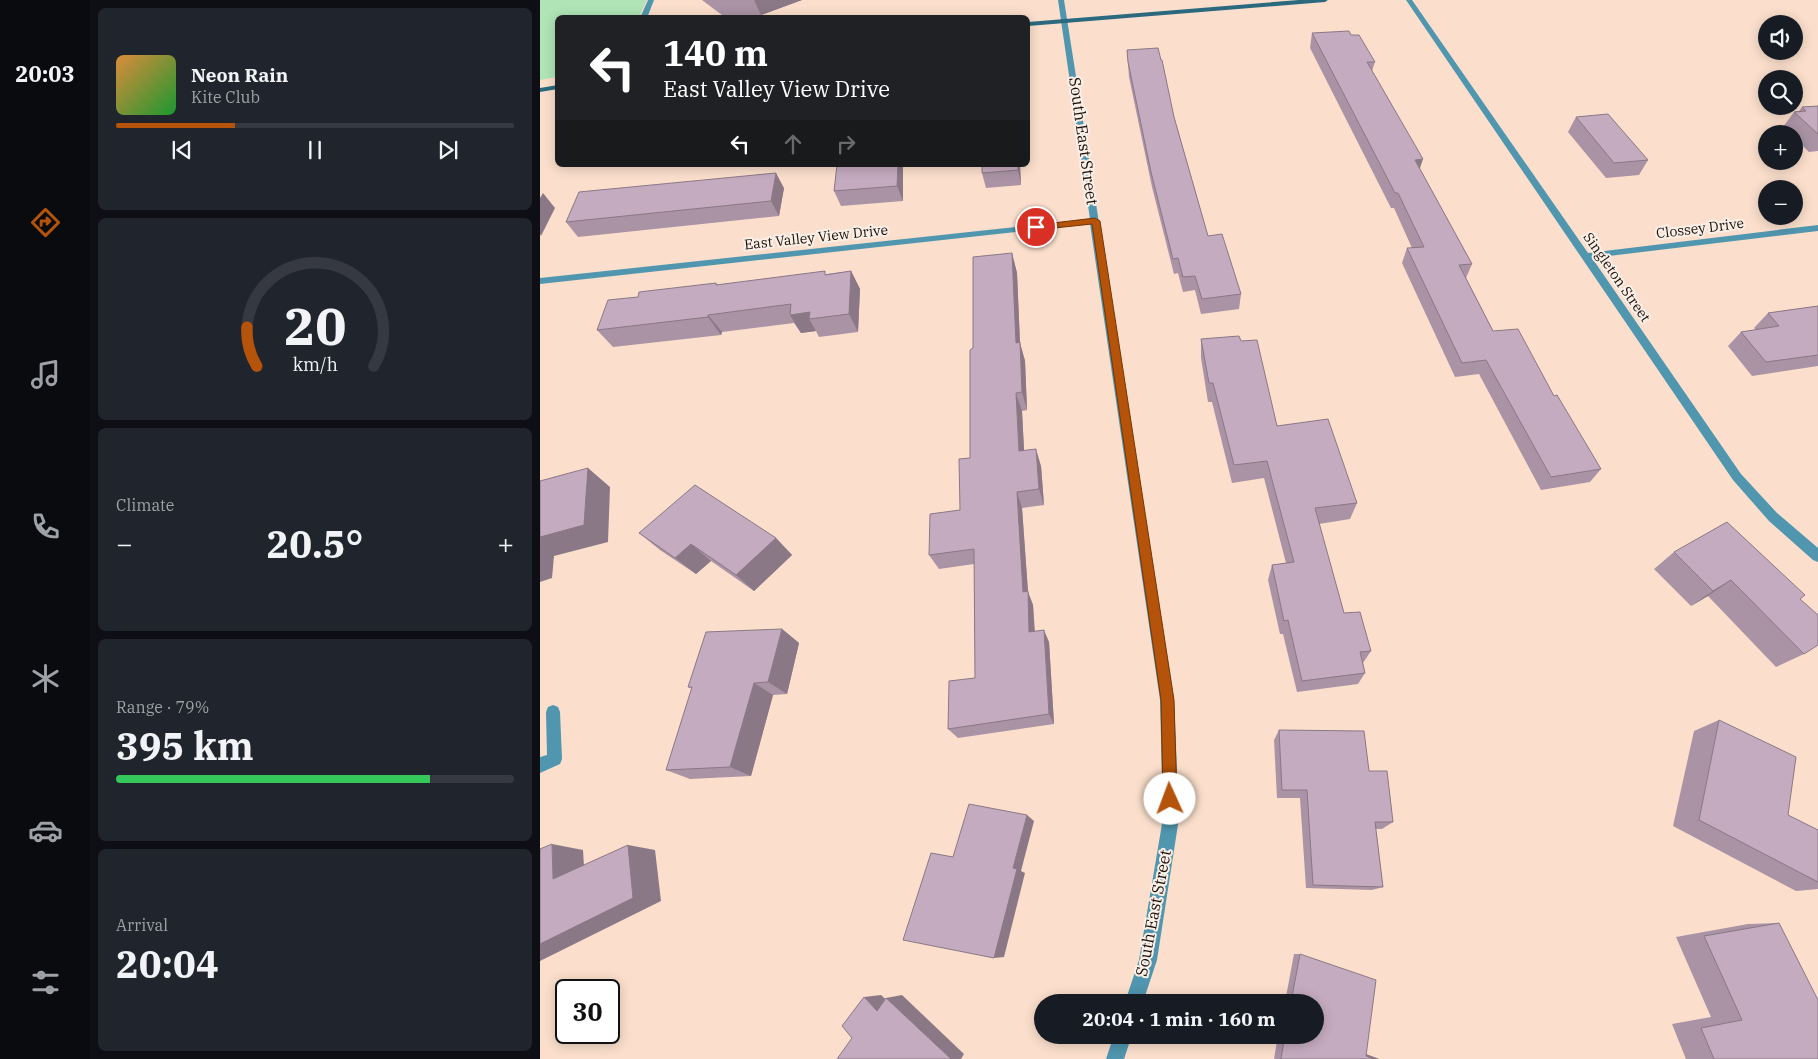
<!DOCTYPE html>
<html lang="en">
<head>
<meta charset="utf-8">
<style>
	:root { --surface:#171b24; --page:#20242c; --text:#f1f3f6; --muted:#9ea1a6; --line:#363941; --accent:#b45309 }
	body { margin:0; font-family:"IBM Plex Serif",serif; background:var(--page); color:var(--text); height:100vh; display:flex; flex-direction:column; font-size:19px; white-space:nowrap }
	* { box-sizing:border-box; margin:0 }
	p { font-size:16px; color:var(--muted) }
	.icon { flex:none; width:28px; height:28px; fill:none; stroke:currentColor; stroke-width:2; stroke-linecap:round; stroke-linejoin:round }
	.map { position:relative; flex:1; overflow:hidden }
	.sheet { display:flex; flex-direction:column; gap:8px; padding:8px; background:#0d0f14; width:450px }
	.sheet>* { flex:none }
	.top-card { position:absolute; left:15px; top:15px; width:475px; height:152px; border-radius:8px; box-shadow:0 2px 12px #0003; background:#202124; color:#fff; overflow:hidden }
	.controls { position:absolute; left:1218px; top:15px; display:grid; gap:10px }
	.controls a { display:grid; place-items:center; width:45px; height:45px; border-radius:50%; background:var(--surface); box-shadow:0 2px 12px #0003; font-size:25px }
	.speed { position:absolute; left:15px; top:979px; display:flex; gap:10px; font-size:25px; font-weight:700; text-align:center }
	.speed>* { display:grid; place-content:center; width:65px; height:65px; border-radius:50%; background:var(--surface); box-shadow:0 2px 12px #0003; line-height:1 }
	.speed .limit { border:2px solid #111; border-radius:8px; background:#fff; color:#111 }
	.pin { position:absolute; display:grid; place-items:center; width:42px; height:42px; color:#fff; margin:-21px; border:2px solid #fff; border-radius:50%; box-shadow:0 1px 5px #0007 }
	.me { position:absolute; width:55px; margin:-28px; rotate:358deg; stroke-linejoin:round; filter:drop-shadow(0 0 4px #0008) }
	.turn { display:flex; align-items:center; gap:18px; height:105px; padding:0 25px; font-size:22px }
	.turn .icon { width:65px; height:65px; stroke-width:2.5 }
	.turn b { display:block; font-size:35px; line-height:42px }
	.lanes { display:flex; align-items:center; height:48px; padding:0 25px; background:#0003; justify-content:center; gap:25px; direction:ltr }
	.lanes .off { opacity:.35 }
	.big { font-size:38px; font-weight:700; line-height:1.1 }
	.sheet .tile { flex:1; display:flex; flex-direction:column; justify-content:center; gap:8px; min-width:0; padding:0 18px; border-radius:8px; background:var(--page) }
	.sheet .dial { align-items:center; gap:0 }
	.dial svg { height:130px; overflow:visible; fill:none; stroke:var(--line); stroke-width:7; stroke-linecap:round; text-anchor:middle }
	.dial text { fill:var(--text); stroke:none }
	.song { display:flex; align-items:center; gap:15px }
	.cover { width:60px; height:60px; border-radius:8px; background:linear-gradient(135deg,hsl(30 70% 55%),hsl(130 70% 35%)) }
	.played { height:5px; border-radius:2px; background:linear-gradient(90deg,var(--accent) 30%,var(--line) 30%) }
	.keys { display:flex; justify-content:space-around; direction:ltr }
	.heat { display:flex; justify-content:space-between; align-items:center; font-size:28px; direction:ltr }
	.charge { height:8px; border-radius:4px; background:linear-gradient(90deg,#34c759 79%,var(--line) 0) }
	.trip { position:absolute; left:494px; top:994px; width:290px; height:50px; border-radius:25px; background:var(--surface); box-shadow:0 2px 12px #0003; font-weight:700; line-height:50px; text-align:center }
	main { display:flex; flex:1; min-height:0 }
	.tab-bar { display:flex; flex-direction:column; width:90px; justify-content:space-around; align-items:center; background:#090b0e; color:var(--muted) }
	.tab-bar .icon { width:35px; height:35px }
	.tab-bar .selected { color:var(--accent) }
	.tab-bar b { font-size:22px; color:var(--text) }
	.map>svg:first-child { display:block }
</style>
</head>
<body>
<main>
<nav class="tab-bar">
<b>20:03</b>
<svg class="icon selected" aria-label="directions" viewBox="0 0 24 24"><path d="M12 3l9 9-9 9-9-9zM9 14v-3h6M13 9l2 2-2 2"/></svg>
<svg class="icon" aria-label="music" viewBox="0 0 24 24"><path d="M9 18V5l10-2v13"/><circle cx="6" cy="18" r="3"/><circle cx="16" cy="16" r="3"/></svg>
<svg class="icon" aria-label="phone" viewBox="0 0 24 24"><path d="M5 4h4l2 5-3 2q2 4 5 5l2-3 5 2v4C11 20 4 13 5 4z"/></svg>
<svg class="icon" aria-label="climate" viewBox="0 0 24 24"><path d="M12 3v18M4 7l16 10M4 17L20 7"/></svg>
<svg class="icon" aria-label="car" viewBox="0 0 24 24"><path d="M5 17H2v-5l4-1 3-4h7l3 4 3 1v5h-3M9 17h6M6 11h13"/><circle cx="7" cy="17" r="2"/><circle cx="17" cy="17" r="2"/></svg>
<svg class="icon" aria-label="filters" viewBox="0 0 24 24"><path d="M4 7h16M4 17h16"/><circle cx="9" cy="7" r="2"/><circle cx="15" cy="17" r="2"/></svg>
</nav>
<section class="sheet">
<div class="tile">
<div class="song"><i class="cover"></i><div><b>Neon Rain</b><p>Kite Club</p></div></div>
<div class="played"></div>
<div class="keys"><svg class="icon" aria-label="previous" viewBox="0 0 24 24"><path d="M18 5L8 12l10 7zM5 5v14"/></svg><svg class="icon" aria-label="pause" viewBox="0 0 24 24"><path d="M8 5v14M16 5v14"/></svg><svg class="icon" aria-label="next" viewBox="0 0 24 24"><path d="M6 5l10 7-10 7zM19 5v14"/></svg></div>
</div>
<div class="tile dial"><svg viewBox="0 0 100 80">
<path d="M14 69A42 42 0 1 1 86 69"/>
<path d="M14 69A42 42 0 0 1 8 45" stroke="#b45309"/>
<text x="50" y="56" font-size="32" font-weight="700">20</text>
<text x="50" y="72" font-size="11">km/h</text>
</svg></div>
<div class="tile"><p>Climate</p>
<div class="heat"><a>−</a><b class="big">20.5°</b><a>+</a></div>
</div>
<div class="tile"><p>Range · 79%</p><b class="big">395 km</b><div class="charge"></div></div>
<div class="tile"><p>Arrival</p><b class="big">20:04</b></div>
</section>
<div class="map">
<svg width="1278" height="1059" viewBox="0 0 1278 1059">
	<rect width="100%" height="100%" fill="#fbdfcc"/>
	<path fill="#b0e4b6" d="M0 0H107L99 17 18 18 17 77 0 80Z"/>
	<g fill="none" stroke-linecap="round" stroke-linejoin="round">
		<path fill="#5096ae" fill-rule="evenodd" d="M108 0H114L107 18H100Z"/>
		<path fill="#5096ae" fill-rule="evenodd" d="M518 0H524L634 700 639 818 617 960 603 1002H585L599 960 623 818 620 700 550 224 0 284V278L550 219Z
			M866 0H872L1048 253 1278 225V231L1052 258 1201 474 1237 513 1278 548V562L1273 560 1229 521 1193 480Z
			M13 705 18 707 20 712 22 759 20 764 0 773V757L7 755 6 712 8 707Z
			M574 1035H592L584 1059H566Z"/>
		<path fill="#2a697e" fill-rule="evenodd" d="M759 0H788L785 2 488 26V22Z
			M18 85V89L0 92V88Z"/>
	</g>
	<path fill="#a993a4" d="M162 0H262L221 15H182Z
		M772 33 835 62 832 71 880 169 932 264 926 278 953 331 1014 396 1061 469 1050 482 1001 490 939 374 915 377 862 263 867 248H872L854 208H851L770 48Z
		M587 50 634 117 668 236 701 294 699 309 661 314 655 290 643 292 638 273 634 274 612 187 589 77Z
		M1278 106V151L1269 152 1254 137V134H1250L1243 127 1254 112 1259 111 1262 107Z
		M1036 117 1108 160 1099 175 1066 178 1028 132Z
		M297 165H363V201L301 206 294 191Z
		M442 165H480L481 185 446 188 442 173Z
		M244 188 239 216 38 237 26 222Z
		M472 253 477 273 480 343 485 361 487 410 482 411 484 451 501 466 504 505 482 508 488 592 493 605 495 631 509 642 514 724 418 738 408 729 435 678 434 564 399 569 389 555 420 510 430 458 433 348Z
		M311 271 320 289 318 332 279 337 276 331 261 333 254 323 182 332 181 335 73 347 57 330 98 297 176 283 178 285 287 274Z
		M1278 306V366L1212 376 1188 346 1201 332 1216 330 1214 328 1228 313Z
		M661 339 701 341 737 426 817 503 810 519 779 524 804 613 831 651 823 663 825 673 818 684 757 692 743 634H740L728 580 732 565 746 563 724 478 692 483 672 402H668L661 358Z
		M99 533 236 538 252 555 214 591 171 561 156 574 120 550Z
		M1134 552 1260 599 1264 654 1236 667 1168 596 1151 606 1114 569Z
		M242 629 259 643 247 694 233 695 211 776 150 779 126 770 152 689 148 687Z
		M1179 720 1248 815 1278 830V889L1256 891 1133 826 1154 731Z
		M739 730 829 771 853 822 842 829H836L843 887 832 890 766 888 760 798H737L734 740Z
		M1239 923 1278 1059H1146L1132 1024 1171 1017 1136 937 1208 924Z
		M754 954H760L826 1054 839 1059H734L738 1035H775V1002H745Z"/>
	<path fill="#8a7886" d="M214 0H262L221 15Z
		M883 159 878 174 875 160Z
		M358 165H363V201L357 186Z
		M478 165H480L481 185 478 170Z
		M236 173 244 188 239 216 231 201Z
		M3 193 15 208 1 236 0 234V198Z
		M472 253 477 273 480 343 485 361 487 410 482 392 476 343Z
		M311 271 320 289 318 332 309 314Z
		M270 312 269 319 276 331 261 333 250 315Z
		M168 315 182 332 181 335 168 317Z
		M476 393 482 411 485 468 479 451Z
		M496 449 501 466 504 505 499 489Z
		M48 468 70 487 68 542 14 556 12 578 0 582V537Z
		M477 492 482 508 488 592 493 605 495 644 489 632 483 592Z
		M236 538 252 555 214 591 196 575Z
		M151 544 171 561 156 574 135 558Z
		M1191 580 1168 596 1151 606 1173 591Z
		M242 629 259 643 247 694 228 682Z
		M504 630 509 642 514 724 509 714Z
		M214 683 233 695 211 776 190 767Z
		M487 815 494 821 481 871 485 873 464 957 454 958 473 868Z
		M12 844 43 850 45 883 13 879Z
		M88 845 115 850 121 901 0 961V944Z
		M341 995 354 1007 337 1011 324 997Z
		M362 995 424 1054 421 1059H411L346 998Z
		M815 1050 839 1059H834L826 1056Z"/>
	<path fill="#c5abbf" stroke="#8a7886" d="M809 31 811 35H819L835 62H827L883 159 875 160 932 264 919 265 953 331 978 329 1014 396 1017 395 1061 469 1011 477 946 360 922 363 867 248 884 247 858 193H855L772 33Z
		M618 48 621 60H622L634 117 668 236 682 234 701 294 662 299 655 276 643 277 638 258 633 259 611 172 588 62 587 50Z
		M1278 106V134L1254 112 1266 111 1262 107Z
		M1068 114 1108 160 1074 163 1036 117Z
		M297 165H358L357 186 294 191Z
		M442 165H478V170L442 173Z
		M236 173 231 201 26 222 39 192Z
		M472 253 476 343 480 342 482 392 476 393 479 451 496 449 499 489 477 492 483 592 488 591 489 632 504 630 509 714 408 729 409 681 435 678 434 549 389 555 390 514 420 510 419 459 430 458V350L433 348V257Z
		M285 271V275L311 271 309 314 269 319 270 312 250 315 251 304 168 315V317L57 330 68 300 98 297 99 292 176 283V285Z
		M1278 306V355L1226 362 1201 332 1239 326 1228 313Z
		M699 336 701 341 717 340 737 426 788 419 817 503 775 508 804 613 820 612 831 651 820 652 825 673 762 681 748 620 744 621 732 565 754 562 727 461 694 465 673 383H669L661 339Z
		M48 468 44 525 0 537V481Z
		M155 485 236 538 196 575 151 544 135 558 99 533Z
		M1187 522 1265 595 1260 599 1278 615V645L1264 654 1191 580 1173 591 1134 552Z
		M242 629 228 682 214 683 190 767 126 770 152 687H148L166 632Z
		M1179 720 1256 757 1248 815 1278 830V882L1159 820Z
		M739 730 824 731 829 771H847L853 822H835L843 887 773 885 767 790H742Z
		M429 804 487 815 473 868 477 869 454 958 363 940 391 853 413 857Z
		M12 844 13 879 88 845 93 898 0 944V849Z
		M1239 923 1278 1000V1059H1174L1161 1028 1202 1020 1164 936Z
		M760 954 836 980 826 1056 834 1059H741L745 1035H775V1002H751Z
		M324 997 337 1011 346 998 411 1059H297L312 1038 302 1026Z"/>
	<path fill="#b45309" stroke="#753606" d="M555 218 560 221 634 700 637 799 635 804 630 806 625 804 623 799 621 700 552 224 496 230 492 227 496 225Z"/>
	<g text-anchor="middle" stroke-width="4" stroke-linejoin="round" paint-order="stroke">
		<g font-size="14" fill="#1a110a" stroke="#fbf0e8">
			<text transform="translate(1160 228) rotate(-7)" y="5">Clossey Drive</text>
			<text transform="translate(276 237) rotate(-6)" y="5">East Valley View Drive</text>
			<text transform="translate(1077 277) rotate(55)" y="5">Singleton Street</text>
		</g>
		<g font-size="16" fill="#1a110a" stroke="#fbf0e8">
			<text transform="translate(544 141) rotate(82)" y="6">South East Street</text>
			<text transform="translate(613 913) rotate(-79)" y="6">South East Street</text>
		</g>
	</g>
</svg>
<div class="controls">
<a><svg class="icon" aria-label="sound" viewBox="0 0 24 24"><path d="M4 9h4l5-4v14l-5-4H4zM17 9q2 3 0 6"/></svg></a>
<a><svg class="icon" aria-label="search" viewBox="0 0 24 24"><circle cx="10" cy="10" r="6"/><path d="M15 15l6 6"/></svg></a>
<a>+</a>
<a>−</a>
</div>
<div class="speed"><div class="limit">30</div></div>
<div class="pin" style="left:496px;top:227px;background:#d93025"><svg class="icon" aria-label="arrive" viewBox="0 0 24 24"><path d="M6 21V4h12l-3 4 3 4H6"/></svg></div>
<svg class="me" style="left:630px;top:799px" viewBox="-20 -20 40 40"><circle r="19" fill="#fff"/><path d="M0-13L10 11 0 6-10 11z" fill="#b45309"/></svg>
<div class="trip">20:04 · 1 min · 160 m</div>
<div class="top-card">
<div class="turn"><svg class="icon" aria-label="left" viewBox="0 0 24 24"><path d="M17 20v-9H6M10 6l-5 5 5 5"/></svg><div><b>140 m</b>East Valley View Drive</div></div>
<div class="lanes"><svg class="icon" aria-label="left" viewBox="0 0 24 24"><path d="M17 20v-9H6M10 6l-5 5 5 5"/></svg><svg class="icon off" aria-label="ahead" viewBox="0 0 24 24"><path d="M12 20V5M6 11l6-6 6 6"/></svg><svg class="icon off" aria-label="right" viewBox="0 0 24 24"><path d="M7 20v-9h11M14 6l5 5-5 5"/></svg></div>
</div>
</div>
</main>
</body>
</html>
